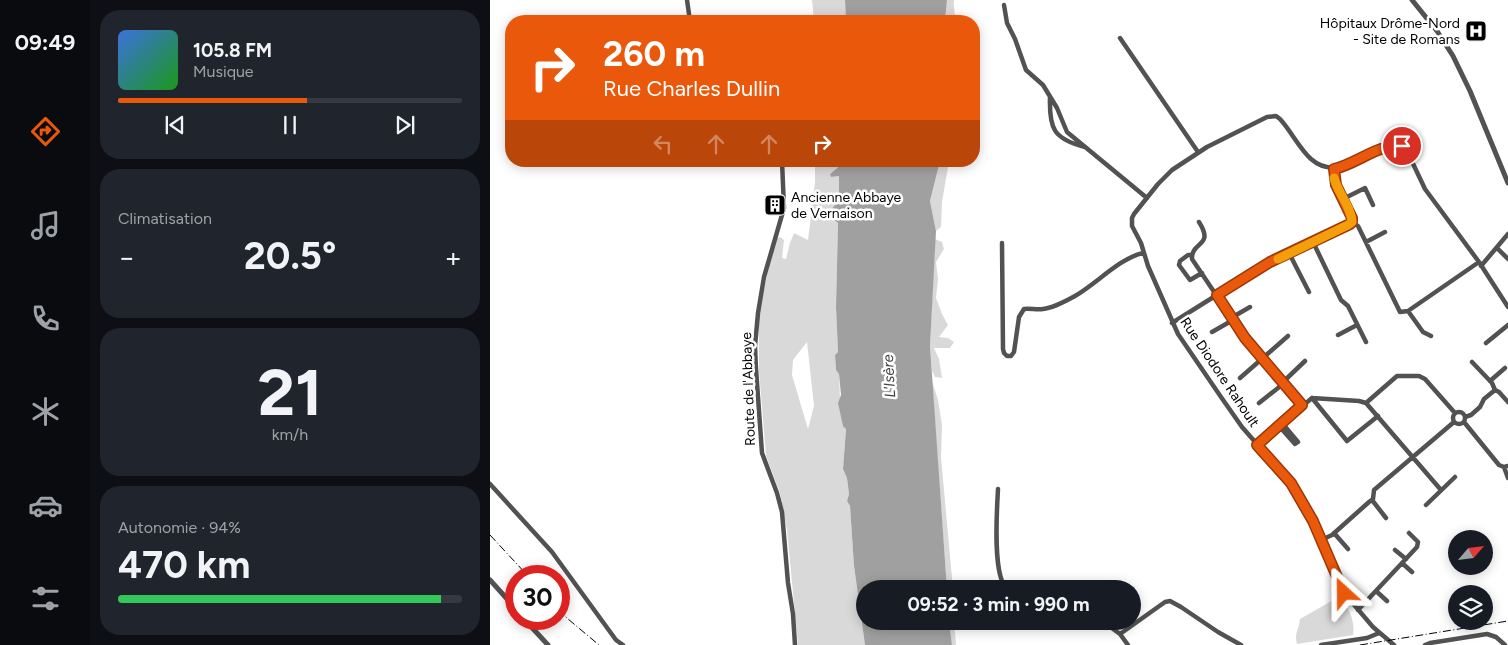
<!DOCTYPE html>
<html lang="fr">
<head>
<meta charset="utf-8">
<style>
	:root { --surface:#171b24; --page:#20242c; --text:#f1f3f6; --muted:#9ea1a6; --line:#363941; --accent:#ea580c }
	body { margin:0; font-family:Figtree,sans-serif; background:var(--page); color:var(--text); height:100vh; display:flex; flex-direction:column; font-size:19px; white-space:nowrap }
	* { box-sizing:border-box; margin:0 }
	p { font-size:16px; color:var(--muted) }
	.icon { flex:none; width:28px; height:28px; fill:none; stroke:currentColor; stroke-width:2; stroke-linecap:round; stroke-linejoin:round }
	.map { position:relative; flex:1; overflow:hidden }
	.drawer { display:flex; flex-direction:column; gap:10px; padding:10px; background:#0d0f14; width:400px }
	.drawer>* { flex:none }
	.top-card { position:absolute; left:15px; top:15px; width:475px; height:152px; border-radius:20px; box-shadow:0 2px 12px #0003; background:#ea580c; color:#fff; overflow:hidden }
	.needle { width:32px; rotate:62deg }
	.tools { position:absolute; left:958px; top:530px; display:grid; gap:10px }
	.tools a { display:grid; place-items:center; width:45px; height:45px; border-radius:50%; background:var(--surface); box-shadow:0 2px 12px #0003; font-size:25px }
	.speed { position:absolute; left:15px; top:565px; display:flex; gap:10px; font-size:25px; font-weight:700; text-align:center }
	.speed>* { display:grid; place-content:center; width:65px; height:65px; border-radius:50%; background:var(--surface); box-shadow:0 2px 12px #0003; line-height:1 }
	.speed .limit { border:8px solid #d22; background:#fff; color:#111 }
	.pin { position:absolute; display:grid; place-items:center; width:42px; height:42px; color:#fff; margin:-21px; border:2px solid #fff; border-radius:50%; box-shadow:0 1px 5px #0007 }
	.me { position:absolute; width:55px; margin:-28px; rotate:336deg; stroke-linejoin:round; filter:drop-shadow(0 0 4px #0008) }
	.turn { display:flex; align-items:center; gap:18px; height:105px; padding:0 15px; font-size:22px }
	.turn .icon { width:65px; height:65px; stroke-width:2.5 }
	.turn b { display:block; font-size:35px; line-height:42px }
	.lanes { display:flex; align-items:center; height:48px; padding:0 15px; background:#0003; justify-content:center; gap:25px; direction:ltr }
	.lanes .off { opacity:.35 }
	.big { font-size:38px; font-weight:700; line-height:1.1 }
	.drawer .widget { flex:1; display:flex; flex-direction:column; justify-content:center; gap:8px; min-width:0; padding:0 18px; border-radius:20px; background:var(--page) }
	.drawer .dial { align-items:center; gap:0 }
	.dial b { font-size:65px; line-height:1 }
	.song { display:flex; align-items:center; gap:15px }
	.cover { width:60px; height:60px; border-radius:8px; background:linear-gradient(135deg,hsl(220 70% 55%),hsl(120 70% 35%)) }
	.played { height:5px; border-radius:2px; background:linear-gradient(90deg,var(--accent) 55%,var(--line) 55%) }
	.keys { display:flex; justify-content:space-around; direction:ltr }
	.heat { display:flex; justify-content:space-between; align-items:center; font-size:28px; direction:ltr }
	.charge { height:8px; border-radius:4px; background:linear-gradient(90deg,#34c759 94%,var(--line) 0) }
	.trip { position:absolute; left:366px; top:580px; width:285px; height:50px; border-radius:25px; background:var(--surface); box-shadow:0 2px 12px #0003; font-weight:700; line-height:50px; text-align:center }
	main { display:flex; flex:1; min-height:0 }
	.tabs { display:flex; flex-direction:column; width:90px; justify-content:space-around; align-items:center; background:#090b0e; color:var(--muted) }
	.tabs .icon { width:35px; height:35px }
	.tabs .active { color:var(--accent) }
	.tabs b { font-size:22px; color:var(--text) }
	.map>svg:first-child { display:block }
</style>
</head>
<body>
<main>
<nav class="tabs">
<b>09:49</b>
<svg class="icon active" aria-label="directions" viewBox="0 0 24 24"><path d="M12 3l9 9-9 9-9-9zM9 14v-3h6M13 9l2 2-2 2"/></svg>
<svg class="icon" aria-label="music" viewBox="0 0 24 24"><path d="M9 18V5l10-2v13"/><circle cx="6" cy="18" r="3"/><circle cx="16" cy="16" r="3"/></svg>
<svg class="icon" aria-label="phone" viewBox="0 0 24 24"><path d="M5 4h4l2 5-3 2q2 4 5 5l2-3 5 2v4C11 20 4 13 5 4z"/></svg>
<svg class="icon" aria-label="climate" viewBox="0 0 24 24"><path d="M12 3v18M4 7l16 10M4 17L20 7"/></svg>
<svg class="icon" aria-label="car" viewBox="0 0 24 24"><path d="M5 17H2v-5l4-1 3-4h7l3 4 3 1v5h-3M9 17h6M6 11h13"/><circle cx="7" cy="17" r="2"/><circle cx="17" cy="17" r="2"/></svg>
<svg class="icon" aria-label="filters" viewBox="0 0 24 24"><path d="M4 7h16M4 17h16"/><circle cx="9" cy="7" r="2"/><circle cx="15" cy="17" r="2"/></svg>
</nav>
<section class="drawer">
<div class="widget">
<div class="song"><i class="cover"></i><div><b>105.8 FM</b><p>Musique</p></div></div>
<div class="played"></div>
<div class="keys"><svg class="icon" aria-label="previous" viewBox="0 0 24 24"><path d="M18 5L8 12l10 7zM5 5v14"/></svg><svg class="icon" aria-label="pause" viewBox="0 0 24 24"><path d="M8 5v14M16 5v14"/></svg><svg class="icon" aria-label="next" viewBox="0 0 24 24"><path d="M6 5l10 7-10 7zM19 5v14"/></svg></div>
</div>
<div class="widget"><p>Climatisation</p>
<div class="heat"><a>−</a><b class="big">20.5°</b><a>+</a></div>
</div>
<div class="widget dial"><b>21</b><p>km/h</p></div>
<div class="widget"><p>Autonomie · 94%</p><b class="big">470 km</b><div class="charge"></div></div>
</section>
<div class="map">
<svg width="1018" height="645" viewBox="0 0 1018 645">
	<rect width="100%" height="100%" fill="#fff"/>
	<path fill="#d9d9d9" fill-rule="evenodd" d="M322 0H355L356 21H324Z
		M457 0H464C463 8 466 14 465 21H455Z
		M325 161H353L352 164 340 174 341 177 349 176V203L343 219 348 223 346 307 348 352 345 355 346 370 349 373 350 398 356 429 353 469 357 478 359 494 357 501 360 506 364 566 375 645H308L297 530 290 493 276 456 269 371V315L283 245 285 239 290 237 294 240 292 258 296 259 300 243 304 233 318 240 325 182ZM317 342 324 406 318 429 302 375 303 360Z
		M450 161H459L452 202 451 227 446 231 440 201Z
		M445 239 452 242 454 249 446 262 448 279 446 298 452 314 458 325 449 337 458 338 464 342 460 348H444L449 359 452 378 445 377 442 371 440 346Z
		M442 381 448 400 452 425 451 457 463 589H457Z
		M845 599C848 600 851 601 853 603 861 610 865 625 863 635L807 644C804 633 809 630 810 619Z
		M459 621H464L466 645H462Z"/>
	<path fill="#a0a0a0" d="M355 0H457L455 21H356Z
		M353 161H450L440 201 446 231 440 346 457 589H375V621H459L462 645H375L364 566 360 506 357 501 359 494 357 478 353 469 356 429 353 426 348 403 351 395 349 374 346 370 345 355 348 352 346 307 348 223 343 219 342 209 345 205 349 203V176L341 177 340 174 352 164Z"/>
	<g fill="none" stroke-linecap="round" stroke-linejoin="round">
		<path stroke="#525252" stroke-width="4.5" d="M197 0 200 21
			M514 5 517 23 525 39 536 70 553 85 567 108 577 132 657 198
			M630 38 708 152
			M560 97C559 128 563 139 595 147
			M292 161 294 208 274 277 268 313 265 346 266 369 272 453 287 493 292 512 298 583 303 614 305 645
			M844 169C842 189 861 203 862 222L868 226 910 312 918 311 989 262
			M853 199 875 188 883 205
			M709 222C725 247 701 241 702 259L755 338 812 405
			M823 242 851 300 858 306 876 342
			M876 242 895 232
			M512 243 513 349 514 353 517 356H521L524 352 529 317 534 309C540 308 546 310 553 309 563 308 576 301 585 296 606 284 630 258 653 253
			M1007 248 1018 259
			M799 253 819 292
			M702 255H698L690 261 689 265 700 280 712 273
			M991 266 1018 234
			M918 311 933 332 941 336
			M741 318 760 307
			M682 323 770 268 858 225 862 222
			M722 332 743 320
			M848 335 867 325
			M996 343 1018 325
			M982 362 1002 383 1005 390
			M750 378 798 336
			M1000 381 1015 368
			M792 383 815 361
			M822 398 857 441 888 416
			M769 403 793 384
			M876 403 907 376H929L935 379 965 413
			M876 403 951 490
			M963 418a6 6 0 1 1 12 0a6 6 0 1 1-12 0Z
			M975 417 981 415 990 407 994 399 1005 390 1009 392 1018 402
			M974 422 1009 465 1014 467 1018 466
			M789 426 805 444 808 442 792 423
			M767 445 822 398 869 401 876 403
			M1014 467 1018 478
			M0 484 62 552 126 640 133 645
			M508 489C507 509 502 576 517 589
			M882 500 896 518
			M936 505 965 477
			M844 533 858 549
			M831 540 842 535 879 502 883 499 884 490 964 422
			M905 550 916 559
			M912 563 922 572
			M886 591 897 601
			M868 610 927 547 928 542 919 533
			M612 621 630 634 638 645
			M630 634 675 602 680 601 691 607 728 632 751 645
			M831 645 877 638 889 633
			M904 645 883 627 854 593 823 521 801 483 752 427 731 397 688 334 658 266 651 243 642 226V218L644 214 668 184 682 170 717 147 777 117 786 116 790 119C801 131 809 148 821 159 851 185 879 144 912 146L917 151 935 189 989 262 1018 307
			M935 645 940 643 997 634 1006 637 1015 645"/>
		<path stroke="#525252" stroke-width="5" d="M922 0 947 31 963 56 980 91 1018 183
			M0 580 26 609
			M34 619 58 645"/>
		<path stroke="#000" stroke-width="1" stroke-dasharray="8 2.5 1 2.5" stroke-linecap="butt" d="M0 535 38 576
			M69 609 78 619 109 645
			M870 645 1018 621"/>
	</g>
	<g fill="none" stroke-linecap="round" stroke-linejoin="round">
		<g stroke="#983908" stroke-width="12">
			<path id="route" d="M854 593 823 521 801 483 767 445 812 405 755 338 727 295 780 262 860 224 862 222V218L846 185 844 169C867 164 887 144 912 146"/>
		</g>
		<use href="#route" stroke="#ea580c" stroke-width="9"/>
		<path stroke="#f59e0b" stroke-width="9" d="M788 259 858 225 862 222C861 206 848 193 844 178"/>
	</g>
	<defs>
		<g id="hospital-square" transform="scale(1.125)"><rect x="-9" y="-9" width="18" height="18" rx="4" fill="#000" stroke="#fff"/><path d="M-5-5h3v3.5h4V-5h3V5h-3V1.5h-4V5h-3Z" fill="#fff"/></g>
		<g id="building-square" transform="scale(1.125)"><rect x="-9" y="-9" width="18" height="18" rx="4" fill="#000" stroke="#fff"/><path d="M-4-6H4V6H1V3H-1V6H-4ZM-2.5-4.3h1.7v1.8h-1.7ZM.8-4.3h1.7v1.8H.8ZM-2.5-1h1.7V.8h-1.7ZM.8-1h1.7V.8H.8Z" fill="#fff"/></g>
	</defs>
	<g fill-rule="evenodd">
		<use href="#hospital-square" x="986" y="31"/>
		<use href="#building-square" x="285" y="205"/>
	</g>
	<g text-anchor="middle" stroke-width="5" stroke-linejoin="round" paint-order="stroke">
		<g font-size="14" fill="#000" stroke="#fff" text-anchor="end">
			<text x="970" y="28">Hôpitaux Drôme-Nord<tspan x="970" dy="16">- Site de Romans</tspan></text>
			<text x="301" y="202" text-anchor="start">Ancienne Abbaye<tspan x="301" dy="16">de Vernaison</tspan></text>
		</g>
		<g font-size="14" fill="#000" stroke="#fff">
			<text transform="translate(730 372) rotate(56)" y="5">Rue Diodore Rahoult</text>
			<text transform="translate(258 389) rotate(-92)" y="5">Route de l'Abbaye</text>
		</g>
		<g font-size="15" font-style="italic" fill="#414141" stroke="#fff">
			<text transform="translate(399 376) rotate(-93)" y="5">L'Isère</text>
		</g>
	</g>
</svg>
<div class="tools">
<a><svg class="needle" viewBox="-14 -14 28 28"><path d="M0-13l5 13h-10z" fill="#e53935"/><path d="M0 13l5-13h-10z" fill="#9ea1a6"/></svg></a>
<a><svg class="icon" aria-label="layers" viewBox="0 0 24 24"><path d="M12 4l9 5-9 5-9-5zM3 14l9 5 9-5"/></svg></a>
</div>
<div class="speed"><div class="limit">30</div></div>
<div class="pin" style="left:912px;top:146px;background:#d93025"><svg class="icon" aria-label="arrive" viewBox="0 0 24 24"><path d="M6 21V4h12l-3 4 3 4H6"/></svg></div>
<svg class="me" style="left:854px;top:593px" viewBox="-20 -20 40 40"><path d="M0-17L14 15 0 8-14 15z" fill="#ea580c" stroke="#fff" stroke-width="4"/></svg>
<div class="trip">09:52 · 3 min · 990 m</div>
<div class="top-card">
<div class="turn"><svg class="icon" aria-label="right" viewBox="0 0 24 24"><path d="M7 20v-9h11M14 6l5 5-5 5"/></svg><div><b>260 m</b>Rue Charles Dullin</div></div>
<div class="lanes"><svg class="icon off" aria-label="left" viewBox="0 0 24 24"><path d="M17 20v-9H6M10 6l-5 5 5 5"/></svg><svg class="icon off" aria-label="ahead" viewBox="0 0 24 24"><path d="M12 20V5M6 11l6-6 6 6"/></svg><svg class="icon off" aria-label="ahead" viewBox="0 0 24 24"><path d="M12 20V5M6 11l6-6 6 6"/></svg><svg class="icon" aria-label="right" viewBox="0 0 24 24"><path d="M7 20v-9h11M14 6l5 5-5 5"/></svg></div>
</div>
</div>
</main>
</body>
</html>
